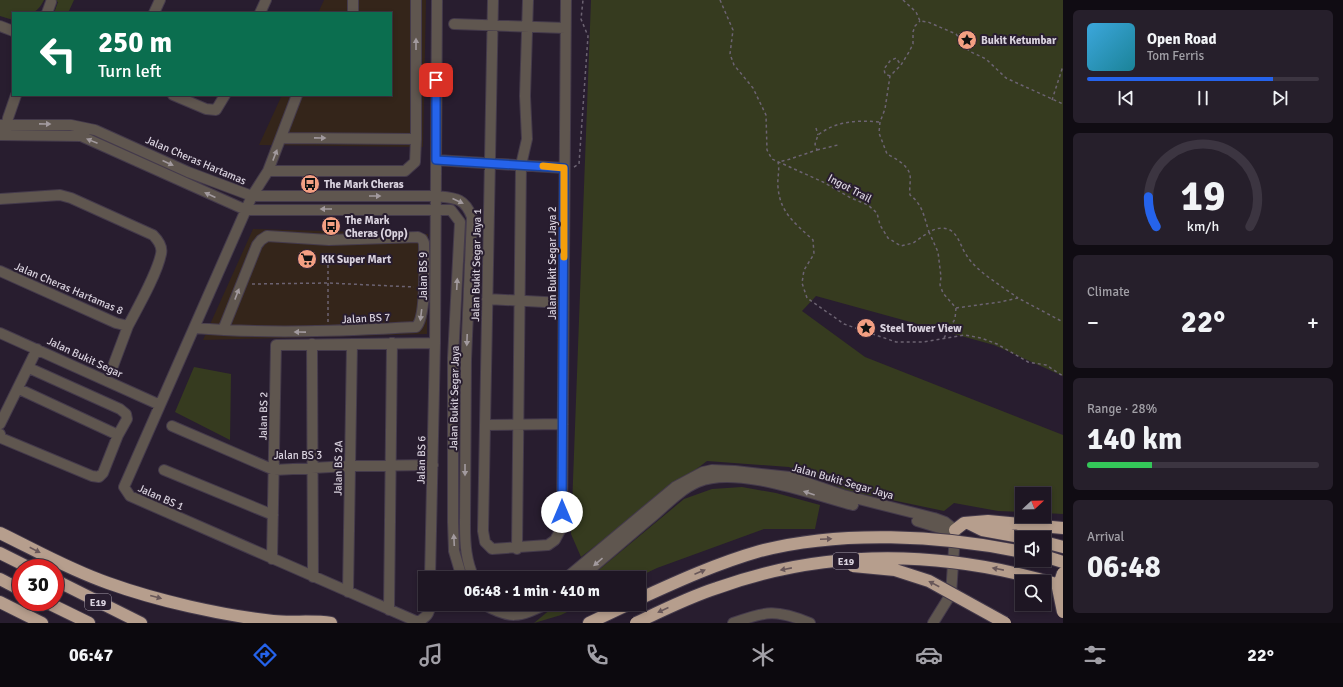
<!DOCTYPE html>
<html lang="en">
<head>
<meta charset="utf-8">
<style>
	:root { --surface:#1e1623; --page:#261f2b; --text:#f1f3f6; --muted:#a19fa6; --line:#3c3541; --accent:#2563eb }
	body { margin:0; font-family:Signika,sans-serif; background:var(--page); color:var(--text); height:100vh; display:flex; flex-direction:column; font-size:15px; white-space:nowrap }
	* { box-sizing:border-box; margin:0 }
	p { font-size:13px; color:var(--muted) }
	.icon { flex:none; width:22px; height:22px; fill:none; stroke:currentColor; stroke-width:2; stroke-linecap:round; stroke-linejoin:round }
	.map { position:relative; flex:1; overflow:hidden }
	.details { display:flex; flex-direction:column; gap:10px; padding:10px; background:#100c13; width:280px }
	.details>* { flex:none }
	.hud { position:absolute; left:12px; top:12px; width:380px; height:84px; border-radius:0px; box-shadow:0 2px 6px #0003,0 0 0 1px var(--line); background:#0b6e4f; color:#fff; overflow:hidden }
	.needle { width:26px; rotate:68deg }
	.buttons { position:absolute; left:1015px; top:487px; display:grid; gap:8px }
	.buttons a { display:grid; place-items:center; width:36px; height:36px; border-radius:0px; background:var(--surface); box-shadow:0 2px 6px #0003,0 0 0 1px var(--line); font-size:20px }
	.speed { position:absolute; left:12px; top:559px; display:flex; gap:8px; font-size:20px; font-weight:700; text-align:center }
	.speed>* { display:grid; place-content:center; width:52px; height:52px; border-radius:50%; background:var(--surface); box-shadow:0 2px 6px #0003,0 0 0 1px var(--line); line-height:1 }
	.speed .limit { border:6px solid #d22; background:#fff; color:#111 }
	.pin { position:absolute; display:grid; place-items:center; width:34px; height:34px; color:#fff; margin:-17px; border-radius:8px; box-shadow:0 2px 6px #0006 }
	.me { position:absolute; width:44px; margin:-22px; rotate:0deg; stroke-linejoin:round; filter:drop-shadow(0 0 3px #0008) }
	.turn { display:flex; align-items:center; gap:14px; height:84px; padding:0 20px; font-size:18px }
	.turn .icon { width:52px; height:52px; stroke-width:2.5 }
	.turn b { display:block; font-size:28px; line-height:34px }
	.big { font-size:30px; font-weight:700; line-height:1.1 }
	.details .card { flex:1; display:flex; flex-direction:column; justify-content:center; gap:6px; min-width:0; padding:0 14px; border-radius:6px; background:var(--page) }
	.details .dial { align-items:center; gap:0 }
	.dial svg { height:104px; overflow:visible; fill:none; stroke:var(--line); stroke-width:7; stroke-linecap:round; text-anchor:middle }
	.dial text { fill:var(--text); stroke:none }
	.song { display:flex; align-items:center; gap:12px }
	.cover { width:48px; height:48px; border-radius:6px; background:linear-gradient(135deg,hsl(200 70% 55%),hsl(190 70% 35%)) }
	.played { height:4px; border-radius:2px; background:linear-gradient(90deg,var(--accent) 80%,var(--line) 80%) }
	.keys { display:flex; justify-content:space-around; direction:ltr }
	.heat { display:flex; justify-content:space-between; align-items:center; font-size:22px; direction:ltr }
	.charge { height:6px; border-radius:3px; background:linear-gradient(90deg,#34c759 28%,var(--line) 0) }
	.trip { position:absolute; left:418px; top:571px; width:228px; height:40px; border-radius:0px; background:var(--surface); box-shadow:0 2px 6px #0003,0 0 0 1px var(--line); font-weight:700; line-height:40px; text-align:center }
	.dock { display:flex; height:64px; justify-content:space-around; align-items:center; background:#0c090e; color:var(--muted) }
	.dock .icon { width:28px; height:28px }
	.dock .current { color:var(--accent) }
	.dock b { font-size:18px; color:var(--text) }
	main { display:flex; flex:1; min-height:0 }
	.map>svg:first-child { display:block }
</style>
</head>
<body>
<main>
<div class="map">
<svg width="1063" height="623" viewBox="0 0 1063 623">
	<rect width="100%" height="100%" fill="#281d2f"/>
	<path fill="#34251a" d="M324 0H426L423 147 259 145 282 95H391V13H318Z
		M253 229 428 234 427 334 203 340Z"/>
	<path fill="#363b1f" d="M0 0H44C35 17 30 13 13 13V20L0 16Z
		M53 0H74L68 13H54L58 2Z
		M591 0H1063V376L994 345 816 296 802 311 865 357 1063 435V514L1044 513V494H1022V512L998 511 954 503 944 511 849 491 789 467 707 461 581 557 571 534Z
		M194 367 231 374 230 440 175 412Z
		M742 487 776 493 820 505 815 529H764L657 568 636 578H589L684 499 712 489Z
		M557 604H583L561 615 534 623Z"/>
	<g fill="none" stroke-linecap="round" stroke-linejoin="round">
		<g stroke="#443a4b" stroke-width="12">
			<path id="minor" d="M416 0V139
				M493 0 483 531 485 542 492 549 548 545 555 540 562 527 566 0
				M47 13 51 2
				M154 13 160 0
				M260 13 266 0
				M353 13V0
				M454 24 565 28
				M0 26 13 31
				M173 95 206 109 216 110 225 95
				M297 95 268 171 252 196 124 487 130 496 418 622C426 617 430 614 430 604
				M0 125H71L95 130 188 172 252 196H435C455 198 464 197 472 217L466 360 465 525C465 544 466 561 474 578
				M6 129 8 118 16 95
				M0 135 81 136 246 210H451L460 222 453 358V522L454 551 462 578
				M436 160 564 168
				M268 171H405L415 162 416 139 281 138
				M0 199 60 195 71 198 153 235C158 240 163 246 161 254 157 274 138 307 128 326L116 323 0 271
				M487 299 563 303
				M194 328C268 334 342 331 416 327 427 317 424 259 424 243L422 239 418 237 329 240 267 236 261 240 257 245 223 330
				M0 333 160 405
				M312 344 313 577
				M113 366 128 326
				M19 389 118 435
				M0 424 37 349
				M485 425 563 424
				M172 426 274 470 350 466 433 465
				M0 434 1 438 92 476 99 477 103 473 118 435 127 419 126 414 120 409 29 368
				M164 470 273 515
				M917 521 943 529 955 530
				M517 549 521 165 527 139 525 96 528 0
				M272 559 276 345 435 343
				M430 578 435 343 437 0
				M566 578 675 487 703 472 712 470 735 471 790 477 843 495 934 518 945 522 955 530
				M580 578C604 558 628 537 652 517 666 505 681 489 698 482 736 465 814 495 853 505
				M348 592 352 344
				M483 604C511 620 518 617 547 604
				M512 604H520
				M389 610 392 343
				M733 623C766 611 776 609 810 623
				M933 623 951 594 955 534"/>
		</g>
		<g stroke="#443a4b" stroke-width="14">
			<path id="highway" d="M970 524 982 530 1026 538
				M955 530 964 523 988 521 1063 528
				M0 533C35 550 70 570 108 583 158 601 221 615 273 621 292 623 312 620 331 623
				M1044 542 1063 547
				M0 553 30 568
				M1044 556 1063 562
				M0 579 21 590
				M55 580 141 623
				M0 602 42 623
				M46 602 89 623
				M589 623 629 604"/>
		</g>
		<path stroke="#6c6372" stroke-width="1.5" stroke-dasharray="3 3" stroke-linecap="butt" d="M720 0 733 30 730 54 734 65 753 88 766 115 767 150 772 159 823 182 851 198 868 205 877 213 880 225 888 238 901 246 913 243 929 232C924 217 923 205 910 195 909 188 911 181 910 175 908 165 895 158 887 154L879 133 880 122 885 109 890 76 901 65 909 52 913 44V32L915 26 920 21
			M903 0 916 12 920 21 928 22 956 34 969 51 986 59 1006 78 1063 104
			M890 76 885 74 884 69 890 61 896 58 901 65
			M1052 100 1063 66
			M879 122C857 120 836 121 818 135L815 144 817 150 787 160 778 162C780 171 777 178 778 187 780 213 795 223 813 240L814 254 804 270 802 283 807 298 844 324 896 342H923L965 335 981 338 997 344 1028 362 1046 365 1063 376
			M816 128 818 135
			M817 150 838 145
			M574 167 579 164 588 36 581 19 583 0
			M252 284 328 283 414 287
			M956 308 1000 302 1018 298 1063 322
			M328 322V250
			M944 338 955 319 956 308 943 293 940 285 941 277 938 252 929 232C935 229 942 226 950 230 959 235 961 248 967 256 977 272 1002 286 1018 298"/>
		<use href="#minor" stroke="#5f564f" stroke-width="10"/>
		<use href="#highway" stroke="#b69e8d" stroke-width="12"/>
		<g stroke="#443a4b" stroke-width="14" stroke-linecap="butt">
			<path id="highway-bridge" d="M853 566 895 570 929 581 1005 623
				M1063 573 1058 588 1063 612
				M639 599C678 581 718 563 760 551 841 530 941 535 1022 552
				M636 623C663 610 689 597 717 588 831 547 949 551 1063 586"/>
		</g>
		<use href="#highway-bridge" stroke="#b69e8d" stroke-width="12"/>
	</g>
	<defs><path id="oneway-solid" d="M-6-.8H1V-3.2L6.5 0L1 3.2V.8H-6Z"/></defs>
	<g fill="#a29a9e">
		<use href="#oneway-solid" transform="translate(416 44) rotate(-90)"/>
		<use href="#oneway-solid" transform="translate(45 124) rotate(1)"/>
		<use href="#oneway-solid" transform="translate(320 138) rotate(1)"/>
		<use href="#oneway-solid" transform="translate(92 141) rotate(-158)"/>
		<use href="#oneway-solid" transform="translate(275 155) rotate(-69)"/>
		<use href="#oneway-solid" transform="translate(168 163) rotate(25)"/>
		<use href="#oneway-solid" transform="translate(210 195) rotate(-156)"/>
		<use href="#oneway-solid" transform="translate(375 196)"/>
		<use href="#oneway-solid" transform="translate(458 201) rotate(24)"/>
		<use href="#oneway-solid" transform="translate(326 209) rotate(180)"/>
		<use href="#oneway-solid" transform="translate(457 284) rotate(-87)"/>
		<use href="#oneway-solid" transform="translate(237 294) rotate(-69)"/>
		<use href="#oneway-solid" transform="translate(421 315) rotate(97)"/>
		<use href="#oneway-solid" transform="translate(300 332) rotate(-179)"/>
		<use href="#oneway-solid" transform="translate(467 340) rotate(92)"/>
		<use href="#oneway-solid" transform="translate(465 470) rotate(90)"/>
		<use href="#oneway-solid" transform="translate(809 493) rotate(-161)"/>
		<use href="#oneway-solid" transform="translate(454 540) rotate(-93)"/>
		<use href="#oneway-solid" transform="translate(598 562) rotate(139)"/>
	</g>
	<g fill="#685759">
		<use href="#oneway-solid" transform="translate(826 539) rotate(-2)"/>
		<use href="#oneway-solid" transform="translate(35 550) rotate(27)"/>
		<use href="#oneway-solid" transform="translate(786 569) rotate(169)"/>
		<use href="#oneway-solid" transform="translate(998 569) rotate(-169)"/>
		<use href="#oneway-solid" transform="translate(700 572) rotate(-23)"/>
		<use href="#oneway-solid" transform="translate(934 584) rotate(-152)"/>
		<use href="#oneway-solid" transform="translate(156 597) rotate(15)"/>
		<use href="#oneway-solid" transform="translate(663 610) rotate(155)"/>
	</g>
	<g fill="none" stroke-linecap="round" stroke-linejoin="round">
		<g stroke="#184099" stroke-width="10">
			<path id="route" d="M436 80V160L564 168 562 512"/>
		</g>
		<use href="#route" stroke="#2563eb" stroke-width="7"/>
		<path stroke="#f59e0b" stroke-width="7" d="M543 166 564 168V257"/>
	</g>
	<defs>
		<g id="sight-disc" transform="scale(1)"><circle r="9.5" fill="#f39f82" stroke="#281d2f"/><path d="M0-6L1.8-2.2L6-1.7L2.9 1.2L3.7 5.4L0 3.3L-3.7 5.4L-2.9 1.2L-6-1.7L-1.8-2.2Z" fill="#111"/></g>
		<g id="bus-disc" transform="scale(1)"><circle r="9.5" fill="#f39f82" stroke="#281d2f"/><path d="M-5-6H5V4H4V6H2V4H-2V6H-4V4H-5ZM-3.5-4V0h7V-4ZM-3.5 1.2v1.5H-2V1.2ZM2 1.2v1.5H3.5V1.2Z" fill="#111"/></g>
		<g id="supermarket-disc" transform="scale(1)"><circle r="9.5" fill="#f39f82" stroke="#281d2f"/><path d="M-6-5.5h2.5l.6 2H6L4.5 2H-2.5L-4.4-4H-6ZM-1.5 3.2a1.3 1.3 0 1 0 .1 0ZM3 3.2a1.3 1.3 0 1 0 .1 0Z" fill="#111"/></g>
	</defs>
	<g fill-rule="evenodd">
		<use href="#sight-disc" x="967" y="40"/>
		<use href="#bus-disc" x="310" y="184"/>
		<use href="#bus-disc" x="331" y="226"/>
		<use href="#supermarket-disc" x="307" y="259"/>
		<use href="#sight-disc" x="866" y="328"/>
	</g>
	<g text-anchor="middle" stroke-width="4" stroke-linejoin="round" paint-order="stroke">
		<g fill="#281d2f" stroke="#a49caa" stroke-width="1">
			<rect x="833" y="553" width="26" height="16" rx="3"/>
			<rect x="85" y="594" width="26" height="16" rx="3"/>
		</g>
		<g font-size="10" font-weight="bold" fill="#d9d2de">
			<text x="846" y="565">E19</text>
			<text x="98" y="606">E19</text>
		</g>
		<g font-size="11" font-weight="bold" fill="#d9d2de" stroke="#281d2f" text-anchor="start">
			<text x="981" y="44">Bukit Ketumbar</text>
			<text x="324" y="188">The Mark Cheras</text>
			<text x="345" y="224">The Mark<tspan x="345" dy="13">Cheras (Opp)</tspan></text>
			<text x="321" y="263">KK Super Mart</text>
			<text x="880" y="332">Steel Tower View</text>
		</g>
		<g font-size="11" fill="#d9d2de" stroke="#281d2f">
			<text transform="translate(196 160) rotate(23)" y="4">Jalan Cheras Hartamas</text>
			<text transform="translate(850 188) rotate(28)" y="4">Ingot Trail</text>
			<text transform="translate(552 263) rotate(-90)" y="4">Jalan Bukit Segar Jaya 2</text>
			<text transform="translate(476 265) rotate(-89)" y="4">Jalan Bukit Segar Jaya 1</text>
			<text transform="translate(423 276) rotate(-90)" y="4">Jalan BS 9</text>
			<text transform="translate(69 288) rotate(23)" y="4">Jalan Cheras Hartamas 8</text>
			<text transform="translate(366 318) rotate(-3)" y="4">Jalan BS 7</text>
			<text transform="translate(85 357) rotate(25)" y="4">Jalan Bukit Segar</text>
			<text transform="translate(454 398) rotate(-89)" y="4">Jalan Bukit Segar Jaya</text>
			<text transform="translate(263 416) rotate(-89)" y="4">Jalan BS 2</text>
			<text x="298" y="459">Jalan BS 3</text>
			<text transform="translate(421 460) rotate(-89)" y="4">Jalan BS 6</text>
			<text transform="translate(338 468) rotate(-89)" y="4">Jalan BS 2A</text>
			<text transform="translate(843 481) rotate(16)" y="4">Jalan Bukit Segar Jaya</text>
			<text transform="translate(161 497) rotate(24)" y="4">Jalan BS 1</text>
		</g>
	</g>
</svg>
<div class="buttons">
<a><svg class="needle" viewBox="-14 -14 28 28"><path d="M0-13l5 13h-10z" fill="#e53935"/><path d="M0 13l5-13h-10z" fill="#a19fa6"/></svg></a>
<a><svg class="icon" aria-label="sound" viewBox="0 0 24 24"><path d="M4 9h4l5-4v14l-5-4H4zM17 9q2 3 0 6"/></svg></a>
<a><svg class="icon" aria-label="search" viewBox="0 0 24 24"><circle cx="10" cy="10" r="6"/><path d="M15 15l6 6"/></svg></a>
</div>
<div class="speed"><div class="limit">30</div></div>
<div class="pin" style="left:436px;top:80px;background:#d93025"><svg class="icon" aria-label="arrive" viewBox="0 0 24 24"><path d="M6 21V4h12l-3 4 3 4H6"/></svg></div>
<svg class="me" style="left:562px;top:512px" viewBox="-20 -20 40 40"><circle r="19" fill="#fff"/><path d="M0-13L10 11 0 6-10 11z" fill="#2563eb"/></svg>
<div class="trip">06:48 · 1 min · 410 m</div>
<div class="hud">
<div class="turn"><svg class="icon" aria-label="left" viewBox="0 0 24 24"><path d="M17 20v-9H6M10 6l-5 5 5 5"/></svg><div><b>250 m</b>Turn left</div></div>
</div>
</div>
<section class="details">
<div class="card">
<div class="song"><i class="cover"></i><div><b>Open Road</b><p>Tom Ferris</p></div></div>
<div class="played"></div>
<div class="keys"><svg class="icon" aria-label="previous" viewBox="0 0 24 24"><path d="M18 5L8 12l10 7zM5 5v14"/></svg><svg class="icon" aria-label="pause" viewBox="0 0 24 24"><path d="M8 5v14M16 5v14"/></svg><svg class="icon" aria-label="next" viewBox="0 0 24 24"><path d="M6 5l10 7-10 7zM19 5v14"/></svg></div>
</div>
<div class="card dial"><svg viewBox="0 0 100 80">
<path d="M14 69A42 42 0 1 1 86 69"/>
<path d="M14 69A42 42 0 0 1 8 46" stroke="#2563eb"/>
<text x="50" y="56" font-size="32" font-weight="700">19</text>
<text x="50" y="72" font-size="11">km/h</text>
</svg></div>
<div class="card"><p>Climate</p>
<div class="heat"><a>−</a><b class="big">22°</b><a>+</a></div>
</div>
<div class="card"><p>Range · 28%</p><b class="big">140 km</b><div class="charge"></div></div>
<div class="card"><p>Arrival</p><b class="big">06:48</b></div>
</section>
</main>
<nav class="dock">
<b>06:47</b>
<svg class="icon current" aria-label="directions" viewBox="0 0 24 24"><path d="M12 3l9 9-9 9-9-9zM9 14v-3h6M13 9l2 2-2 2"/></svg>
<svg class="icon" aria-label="music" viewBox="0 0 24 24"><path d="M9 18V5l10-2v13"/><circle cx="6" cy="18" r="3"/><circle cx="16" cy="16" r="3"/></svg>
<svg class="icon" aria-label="phone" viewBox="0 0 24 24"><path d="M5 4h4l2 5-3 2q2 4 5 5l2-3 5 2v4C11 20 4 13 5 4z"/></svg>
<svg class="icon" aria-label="climate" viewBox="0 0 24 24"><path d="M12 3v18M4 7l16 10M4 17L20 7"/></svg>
<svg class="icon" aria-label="car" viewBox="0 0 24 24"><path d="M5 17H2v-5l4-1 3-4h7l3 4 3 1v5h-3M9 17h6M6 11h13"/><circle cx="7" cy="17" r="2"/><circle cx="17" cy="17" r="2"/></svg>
<svg class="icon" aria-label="filters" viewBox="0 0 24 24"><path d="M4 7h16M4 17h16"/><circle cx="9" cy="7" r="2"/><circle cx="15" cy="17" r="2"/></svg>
<b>22°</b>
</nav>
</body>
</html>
